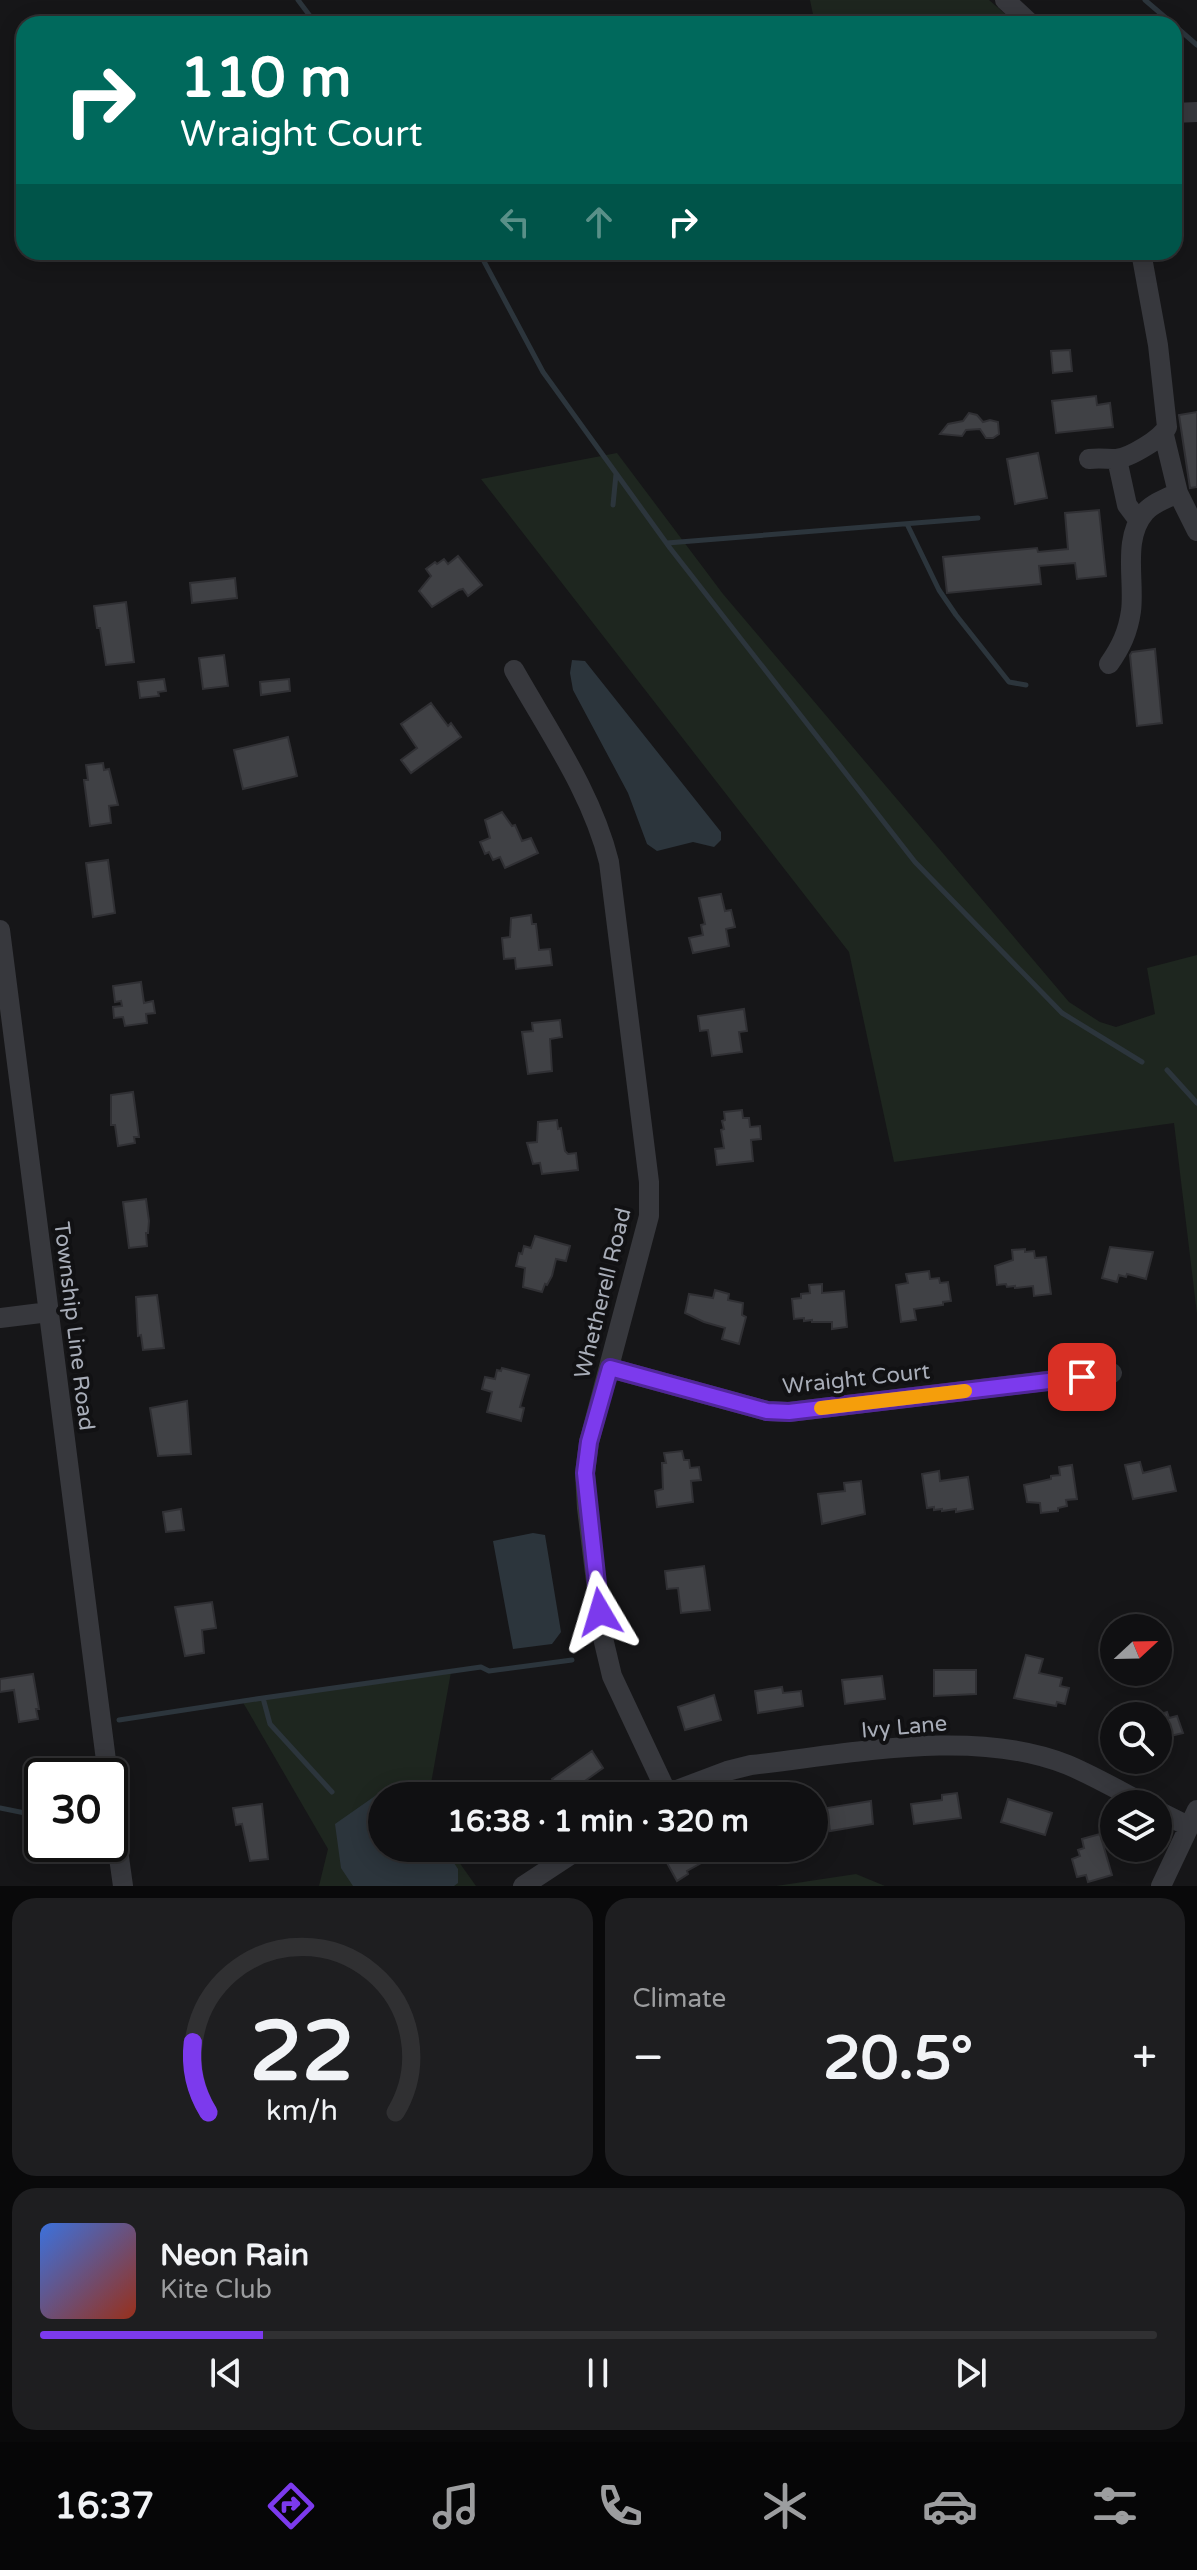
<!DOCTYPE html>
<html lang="en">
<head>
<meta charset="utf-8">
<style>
	:root { --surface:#101012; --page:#1e1e20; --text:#f1f3f6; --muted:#9c9d9f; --line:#303032; --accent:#7c3aed }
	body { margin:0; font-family:"Varela Round",sans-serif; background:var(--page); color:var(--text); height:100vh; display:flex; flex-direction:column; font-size:30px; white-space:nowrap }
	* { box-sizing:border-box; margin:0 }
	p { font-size:26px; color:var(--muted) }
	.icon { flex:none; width:44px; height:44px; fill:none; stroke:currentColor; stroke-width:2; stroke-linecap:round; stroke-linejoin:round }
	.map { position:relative; height:1886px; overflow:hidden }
	.panel { display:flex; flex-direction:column; gap:12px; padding:12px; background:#09090a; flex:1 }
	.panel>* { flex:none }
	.top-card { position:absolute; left:16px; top:16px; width:1166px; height:244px; border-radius:24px; box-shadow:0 4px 20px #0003,0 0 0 2px var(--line); background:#00695c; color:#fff; overflow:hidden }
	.needle { width:52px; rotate:68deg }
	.controls { position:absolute; left:1100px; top:1614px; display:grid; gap:16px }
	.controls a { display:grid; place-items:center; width:72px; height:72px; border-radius:50%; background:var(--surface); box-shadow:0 4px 20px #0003,0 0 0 2px var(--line); font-size:40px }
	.speed { position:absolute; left:24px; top:1758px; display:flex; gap:16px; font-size:40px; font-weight:700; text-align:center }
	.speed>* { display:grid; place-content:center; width:104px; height:104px; border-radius:50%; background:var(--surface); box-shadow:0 4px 20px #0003,0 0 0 2px var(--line); line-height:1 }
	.speed .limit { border:4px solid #111; border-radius:12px; background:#fff; color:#111 }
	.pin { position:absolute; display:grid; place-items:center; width:68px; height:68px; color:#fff; margin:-34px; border-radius:16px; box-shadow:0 4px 12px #0006 }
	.me { position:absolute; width:88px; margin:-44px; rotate:353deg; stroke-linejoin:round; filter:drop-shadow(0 0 6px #0008) }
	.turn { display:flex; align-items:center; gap:28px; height:168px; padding:0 32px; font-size:36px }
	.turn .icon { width:104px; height:104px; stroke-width:2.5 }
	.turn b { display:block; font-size:56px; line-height:68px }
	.lanes { display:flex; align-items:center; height:76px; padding:0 32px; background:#0003; justify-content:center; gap:40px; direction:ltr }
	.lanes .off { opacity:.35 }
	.big { font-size:60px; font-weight:700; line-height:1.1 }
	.panel .widget { flex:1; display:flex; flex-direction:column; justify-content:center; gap:12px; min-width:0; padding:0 28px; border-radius:24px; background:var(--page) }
	.panel .dial { align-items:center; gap:0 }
	.dial svg { height:208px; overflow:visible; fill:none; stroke:var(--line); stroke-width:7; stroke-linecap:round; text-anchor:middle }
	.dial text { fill:var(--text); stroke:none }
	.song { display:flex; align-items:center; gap:24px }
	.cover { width:96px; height:96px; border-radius:12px; background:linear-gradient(135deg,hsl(220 70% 55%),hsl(10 70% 35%)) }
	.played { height:8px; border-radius:4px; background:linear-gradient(90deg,var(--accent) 20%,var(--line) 20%) }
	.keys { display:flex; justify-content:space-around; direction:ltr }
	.heat { display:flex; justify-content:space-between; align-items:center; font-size:44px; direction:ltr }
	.panel .tiles { flex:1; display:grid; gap:12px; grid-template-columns:1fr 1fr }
	.widget:last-child { grid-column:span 2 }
	.trip { position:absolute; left:368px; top:1782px; width:460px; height:80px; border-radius:40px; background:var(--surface); box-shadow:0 4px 20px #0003,0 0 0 2px var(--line); font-weight:700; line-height:80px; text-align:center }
	.tabs { display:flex; height:128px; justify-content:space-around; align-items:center; background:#060607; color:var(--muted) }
	.tabs .icon { width:56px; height:56px }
	.tabs .active { color:var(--accent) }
	.tabs b { font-size:36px; color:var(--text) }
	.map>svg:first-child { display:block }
</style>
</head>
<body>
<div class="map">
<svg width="1197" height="1886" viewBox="0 0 1197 1886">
	<rect width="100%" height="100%" fill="#161618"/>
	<path fill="#1e261f" d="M810 0H989L1017 24H815Z
		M617 453 723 594 1069 1002 1100 1022 1116 1027 1155 1014 1147 968 1197 955V1314L1174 1123 894 1162 849 952 481 479Z
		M451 1672 430 1789 431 1796H382V1848H449L476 1886H319L328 1849 241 1699Z
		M856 1874 885 1886H776Z"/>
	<path fill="#2c353c" d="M572 660 585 661 721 832V840L714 847 693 842 657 851 647 844 628 793 573 690 570 673Z
		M533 1533 545 1535 561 1632 552 1644 513 1649 493 1541Z
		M404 1786 410 1796H382V1848H444L458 1869V1883L454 1886H353L341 1868 335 1824 385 1789Z"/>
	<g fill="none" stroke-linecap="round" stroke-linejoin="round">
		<path stroke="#2c353c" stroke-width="5" d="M298 0 316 24
			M1145 0 1173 24
			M1174 25 1197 45
			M479 252 543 372 670 548 915 862 1062 1013 1142 1062
			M613 505 616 474
			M907 524 939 590 956 615 1009 682 1026 685
			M667 543 978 518
			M1167 1070 1197 1103
			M263 1698 481 1667 489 1671 572 1660
			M119 1720 263 1698 270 1724 332 1792
			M0 1808 25 1813 42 1812"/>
	</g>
	<path fill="#404145" stroke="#303034" stroke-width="2" d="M1070 350 1072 371 1053 373 1051 351Z
		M1096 396 1097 405 1110 403 1113 427 1056 433 1052 401Z
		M1197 412V487L1190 488 1179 415Z
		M969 413 977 415 983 422 990 420 998 422 999 434 993 438H986L980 429 966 430 962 436 940 434 948 424 963 421Z
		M1038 453 1047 498 1015 504 1007 459Z
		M1099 510 1106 576 1077 579 1075 563 1039 566 1041 584 947 593 943 557 1037 548 1038 552 1068 549 1065 513Z
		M458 556 482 585 468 596 463 589 459 590 432 607 419 591 431 576 426 569 435 562 437 564 444 559 448 564Z
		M235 578 237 598 192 603 190 583Z
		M126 602 134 662 106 665 100 628H97L94 606Z
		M1155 649 1162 723 1137 726 1130 655 1132 652Z
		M224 655 228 686 203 689 199 658Z
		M164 679 166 691 158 692 159 696 140 698 138 682Z
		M289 679 290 691 261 695 260 682Z
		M431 703 448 726 451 723 461 737 411 773 401 760 417 748 401 724Z
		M288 737 297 776 243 789 234 750Z
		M103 763 104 770 109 769 118 805 109 806 111 823 90 826 84 780H88L86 765Z
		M502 812 512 826 515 825 522 841 531 838 538 853 505 868 500 857 493 860 489 852 485 854 480 842 490 838 485 820Z
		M108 860 115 913 93 917 86 863Z
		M721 894 725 911 731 910 735 927 726 929 729 946 693 953 689 938 703 935 701 925 705 924 699 898Z
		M531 915 532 924H536L539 950 550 949 552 965 516 969 515 958 504 959 502 938 510 937 511 918Z
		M141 982 144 1003 153 1001 155 1013 146 1014 147 1023 125 1026 123 1017 114 1018 113 1007 122 1006 121 1001 115 1002 113 986Z
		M744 1009 747 1031 739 1032 742 1052 712 1056 708 1030 700 1031 698 1016Z
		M560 1020 562 1037 550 1039 552 1071 528 1074 522 1032 533 1031 532 1023Z
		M133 1092 139 1137H134L135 1143 118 1146 115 1125H111V1095Z
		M742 1110 743 1118H749L750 1127 760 1126 761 1139 751 1140 753 1161 717 1165 715 1149 724 1148 721 1130 724 1129 722 1121 725 1120 724 1112Z
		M557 1120 558 1129 561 1128 565 1151 568 1154 576 1153 578 1170 542 1174 540 1163 533 1164 527 1143 537 1142 538 1122Z
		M146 1199 149 1221 148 1233H146L147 1246 129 1248 123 1202Z
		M535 1236 570 1246 566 1261 556 1259 552 1276 547 1285 545 1284 542 1292 523 1287 525 1268 516 1266 519 1253 522 1254 524 1246 531 1248Z
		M1110 1247 1153 1252 1146 1279 1127 1274 1126 1277 1119 1275 1117 1282 1102 1278Z
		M1025 1249V1252L1034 1251 1035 1258 1046 1257 1051 1294 1034 1296 1033 1286 1015 1288V1286L1007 1287 1006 1284 997 1285 995 1266 1013 1260 1012 1250Z
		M929 1271 930 1279 939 1278 940 1283 948 1282 951 1301 943 1302V1305L914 1309 916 1320 901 1322 896 1285 908 1283 906 1274Z
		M822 1284V1293L844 1291 847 1327 832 1329V1322H812V1320L804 1321V1318L794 1319 792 1299 801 1298V1294L810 1293 809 1285Z
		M715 1290 729 1294 728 1300 743 1303 742 1315 746 1317 739 1344 722 1339 725 1328 704 1322 685 1313 689 1294 713 1298Z
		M157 1295 164 1348 143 1350 141 1335 138 1336 136 1297Z
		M502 1368 529 1375 520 1407 524 1408 521 1421 487 1412 492 1392 482 1389 485 1377 495 1379 497 1370 501 1371Z
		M187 1401 191 1454 158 1456 150 1408Z
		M682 1451 684 1460H689L690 1468 699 1467 701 1480 691 1481 693 1502 657 1507 655 1491 663 1489 662 1463H666L664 1453Z
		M1140 1462 1143 1473 1170 1466 1176 1491 1133 1499 1125 1465Z
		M1072 1465 1077 1499 1066 1500 1067 1506 1058 1508V1511L1041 1513 1040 1503 1027 1502 1024 1485 1051 1479V1476L1060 1475 1059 1467Z
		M939 1471 940 1481 968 1477 973 1509 956 1512V1509L942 1511V1509L934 1510V1507L927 1508 922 1474Z
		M861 1481 865 1514 822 1524 818 1494 845 1491 844 1483Z
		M181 1509 184 1530 166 1532 163 1512Z
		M704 1566 710 1610 681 1613 678 1588 667 1589 665 1571Z
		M212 1602 216 1628 202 1630 204 1653 185 1656 175 1607Z
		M1026 1655 1043 1659 1039 1673 1062 1678 1060 1686 1069 1688 1065 1704 1057 1702 1056 1706 1014 1698Z
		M934 1670H976V1694L934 1696Z
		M33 1674 39 1709H36L38 1719 19 1722 14 1690 0 1692V1679Z
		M882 1676 885 1699 845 1704 842 1680Z
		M782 1687 783 1693 801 1691 803 1706 758 1713 755 1691Z
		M714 1695 721 1720 685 1730 678 1707Z
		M1167 1712 1169 1718 1177 1716 1183 1733 1158 1739V1715Z
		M592 1751 603 1768 564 1796 552 1779Z
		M957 1793 961 1818 914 1824 911 1804 942 1800V1795Z
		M1008 1799 1052 1813 1045 1835 1001 1822Z
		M871 1801 873 1824 830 1831 827 1808Z
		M262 1804 268 1859 250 1861 242 1824 236 1825 233 1808Z
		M1100 1834 1112 1875 1088 1882 1086 1875 1077 1877 1072 1859 1080 1856 1078 1850 1084 1848 1082 1839Z
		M668 1848H705L710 1858 687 1871 688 1874 677 1881 661 1852Z"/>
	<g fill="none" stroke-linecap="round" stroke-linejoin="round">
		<path stroke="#37383d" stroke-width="20" d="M1005 0 1031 24
			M1174 113 1197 112
			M1164 435 1178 493 1197 531
			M1089 459C1099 458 1107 459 1116 459 1129 458 1163 438 1167 427L1158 345 1141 252
			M1117 459 1127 505 1139 521
			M1109 664C1121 647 1128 632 1131 611 1135 581 1122 538 1145 512 1153 503 1167 498 1178 493
			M514 670C549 732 592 793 609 862L649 1182V1216L589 1442 585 1473 587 1508 603 1638 612 1676 667 1793
			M0 930 108 1776
			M0 1318 49 1312
			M610 1368 767 1411 789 1412 1112 1373
			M110 1793 123 1886
			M661 1796 727 1771 751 1765C850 1754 974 1727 1068 1765 1094 1776 1120 1791 1145 1804
			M1158 1811 1188 1826
			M523 1886 581 1848
			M1161 1886 1197 1810"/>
	</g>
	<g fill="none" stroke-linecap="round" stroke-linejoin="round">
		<g stroke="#51269a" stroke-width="20">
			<path id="route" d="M600 1612 585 1473 589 1442 610 1368 767 1411 789 1412 1082 1377"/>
		</g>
		<use href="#route" stroke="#7c3aed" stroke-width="14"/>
		<path stroke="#f59e0b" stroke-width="14" d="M821 1408 965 1391"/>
	</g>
	<g text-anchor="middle" stroke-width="8" stroke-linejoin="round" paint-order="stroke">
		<g font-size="22" fill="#a8adb8" stroke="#111113">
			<text transform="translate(602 1293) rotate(-76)" y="8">Whetherell Road</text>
			<text transform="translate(75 1326) rotate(83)" y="8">Township Line Road</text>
			<text transform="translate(856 1378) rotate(-6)" y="8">Wraight Court</text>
			<text transform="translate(904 1726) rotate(-5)" y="8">Ivy Lane</text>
		</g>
	</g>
</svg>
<div class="controls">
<a><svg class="needle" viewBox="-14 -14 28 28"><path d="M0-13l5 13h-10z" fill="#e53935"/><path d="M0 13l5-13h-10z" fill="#9c9d9f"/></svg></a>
<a><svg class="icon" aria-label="search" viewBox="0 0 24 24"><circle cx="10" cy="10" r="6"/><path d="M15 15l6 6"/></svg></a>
<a><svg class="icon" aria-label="layers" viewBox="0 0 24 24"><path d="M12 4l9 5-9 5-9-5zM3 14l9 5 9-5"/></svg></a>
</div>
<div class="speed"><div class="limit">30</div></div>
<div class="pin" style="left:1082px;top:1377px;background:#d93025"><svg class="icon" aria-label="arrive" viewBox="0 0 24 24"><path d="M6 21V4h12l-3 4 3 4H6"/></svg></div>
<svg class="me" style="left:600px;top:1612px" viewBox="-20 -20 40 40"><path d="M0-17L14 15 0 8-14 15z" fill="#7c3aed" stroke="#fff" stroke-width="4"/></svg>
<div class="trip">16:38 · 1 min · 320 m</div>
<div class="top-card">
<div class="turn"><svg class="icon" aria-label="right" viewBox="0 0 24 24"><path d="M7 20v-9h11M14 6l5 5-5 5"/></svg><div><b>110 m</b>Wraight Court</div></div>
<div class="lanes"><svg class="icon off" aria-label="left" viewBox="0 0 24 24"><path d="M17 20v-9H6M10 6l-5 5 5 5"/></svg><svg class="icon off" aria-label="ahead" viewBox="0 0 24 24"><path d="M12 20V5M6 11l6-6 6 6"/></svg><svg class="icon" aria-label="right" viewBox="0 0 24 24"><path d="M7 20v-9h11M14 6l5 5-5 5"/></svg></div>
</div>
</div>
<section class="panel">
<div class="tiles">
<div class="widget dial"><svg viewBox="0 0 100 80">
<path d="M14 69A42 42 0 1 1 86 69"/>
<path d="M14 69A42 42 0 0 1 8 42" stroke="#7c3aed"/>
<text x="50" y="56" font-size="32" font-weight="700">22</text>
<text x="50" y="72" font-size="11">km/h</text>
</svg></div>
<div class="widget"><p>Climate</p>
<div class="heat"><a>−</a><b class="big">20.5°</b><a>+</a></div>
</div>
<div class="widget">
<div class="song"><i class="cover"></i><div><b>Neon Rain</b><p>Kite Club</p></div></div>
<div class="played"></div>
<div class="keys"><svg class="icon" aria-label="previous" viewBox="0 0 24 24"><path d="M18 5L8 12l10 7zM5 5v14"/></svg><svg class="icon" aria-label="pause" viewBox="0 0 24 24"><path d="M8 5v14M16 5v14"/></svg><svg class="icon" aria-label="next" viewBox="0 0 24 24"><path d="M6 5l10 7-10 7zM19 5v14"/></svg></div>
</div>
</div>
</section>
<nav class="tabs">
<b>16:37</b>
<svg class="icon active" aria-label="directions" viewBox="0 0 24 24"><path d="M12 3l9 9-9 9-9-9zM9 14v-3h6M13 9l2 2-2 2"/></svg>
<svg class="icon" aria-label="music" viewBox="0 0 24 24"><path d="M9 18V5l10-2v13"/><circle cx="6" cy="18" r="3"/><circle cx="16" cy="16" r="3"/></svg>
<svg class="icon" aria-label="phone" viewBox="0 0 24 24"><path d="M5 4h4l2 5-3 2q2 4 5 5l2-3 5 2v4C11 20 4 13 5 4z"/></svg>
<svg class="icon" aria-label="climate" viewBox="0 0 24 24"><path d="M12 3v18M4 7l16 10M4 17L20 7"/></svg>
<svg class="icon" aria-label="car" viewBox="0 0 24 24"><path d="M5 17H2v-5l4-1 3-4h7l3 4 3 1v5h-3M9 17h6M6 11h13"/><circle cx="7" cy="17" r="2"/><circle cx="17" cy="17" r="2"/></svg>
<svg class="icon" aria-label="filters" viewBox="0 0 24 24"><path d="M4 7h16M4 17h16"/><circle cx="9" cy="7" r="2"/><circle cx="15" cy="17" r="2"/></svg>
</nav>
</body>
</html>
